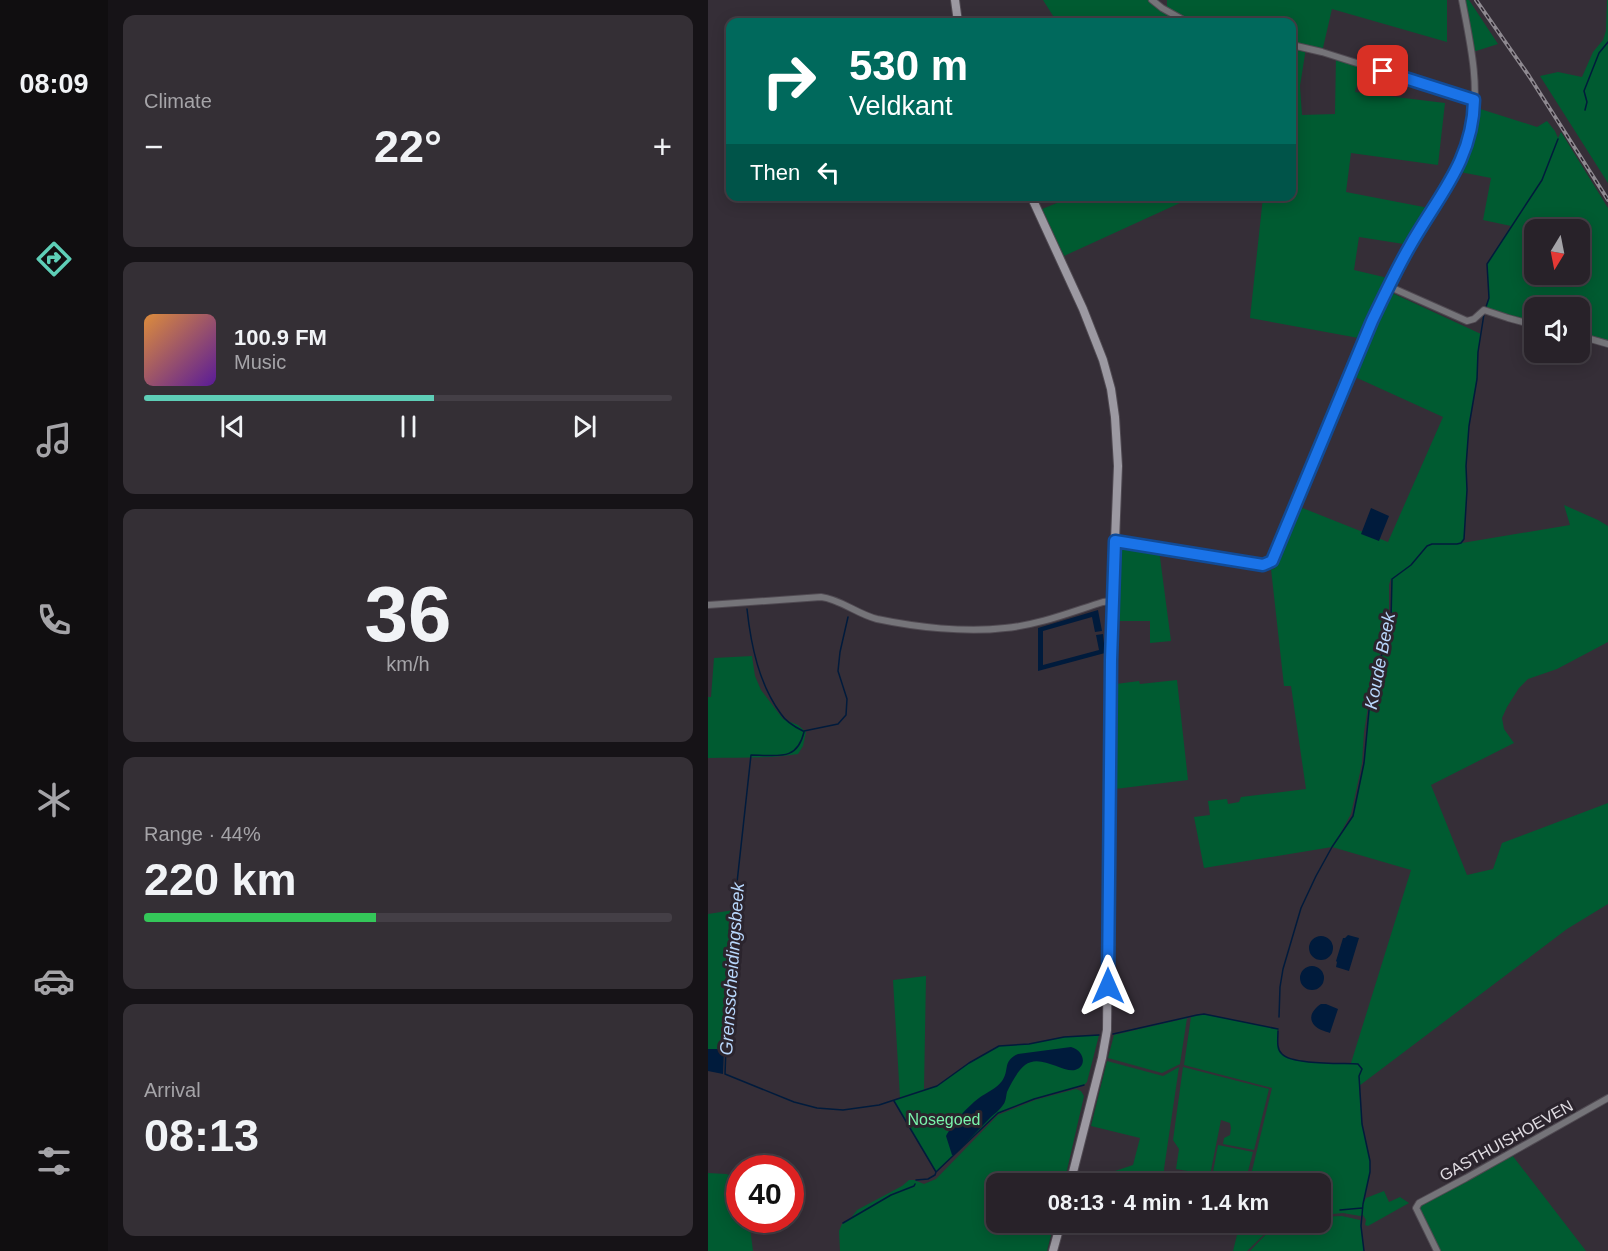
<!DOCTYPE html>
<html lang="en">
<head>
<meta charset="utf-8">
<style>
	:root { --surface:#282229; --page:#342f35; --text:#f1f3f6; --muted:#a5a4a8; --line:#443f46; --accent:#5eceb7 }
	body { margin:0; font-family:Helvetica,sans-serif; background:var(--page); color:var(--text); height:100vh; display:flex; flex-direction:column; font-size:22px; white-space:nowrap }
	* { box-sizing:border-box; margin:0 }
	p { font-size:20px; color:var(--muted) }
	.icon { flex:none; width:33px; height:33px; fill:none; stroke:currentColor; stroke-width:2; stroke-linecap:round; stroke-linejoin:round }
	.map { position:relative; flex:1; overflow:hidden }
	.side { display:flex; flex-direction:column; gap:15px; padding:15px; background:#161317; width:600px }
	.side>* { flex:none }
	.hud { position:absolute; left:18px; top:18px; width:570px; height:183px; border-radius:12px; box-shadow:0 3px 15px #0003,0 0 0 2px var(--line); background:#00695c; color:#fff; overflow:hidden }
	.needle { width:39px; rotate:190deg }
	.buttons { position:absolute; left:816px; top:219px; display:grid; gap:12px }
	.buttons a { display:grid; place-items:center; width:66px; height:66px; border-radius:12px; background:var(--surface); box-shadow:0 3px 15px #0003,0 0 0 2px var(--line); font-size:30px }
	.speed { position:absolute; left:18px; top:1155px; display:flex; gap:12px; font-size:30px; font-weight:700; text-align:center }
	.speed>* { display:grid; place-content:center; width:78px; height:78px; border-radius:50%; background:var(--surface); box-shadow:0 3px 15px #0003,0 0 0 2px var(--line); line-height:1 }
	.speed .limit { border:9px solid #d22; background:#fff; color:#111 }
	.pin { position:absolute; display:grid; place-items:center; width:51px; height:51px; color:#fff; margin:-26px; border-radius:12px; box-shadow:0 3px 9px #0006 }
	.me { position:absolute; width:66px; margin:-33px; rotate:0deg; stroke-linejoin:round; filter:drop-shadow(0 0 4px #0008) }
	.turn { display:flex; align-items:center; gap:21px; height:126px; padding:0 24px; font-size:27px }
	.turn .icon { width:78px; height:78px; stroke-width:2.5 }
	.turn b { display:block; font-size:42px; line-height:51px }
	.then { display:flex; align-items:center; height:57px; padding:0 24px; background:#0003; gap:12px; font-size:22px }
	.big { font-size:45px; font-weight:600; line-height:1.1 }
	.side .widget { flex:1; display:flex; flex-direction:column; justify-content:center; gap:9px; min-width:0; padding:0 21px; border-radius:12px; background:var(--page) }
	.side .dial { align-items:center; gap:0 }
	.dial b { font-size:78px; line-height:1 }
	.song { display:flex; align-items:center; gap:18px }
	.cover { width:72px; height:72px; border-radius:9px; background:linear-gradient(135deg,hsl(30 70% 55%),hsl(270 70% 35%)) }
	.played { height:6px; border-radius:3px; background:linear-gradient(90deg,var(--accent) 55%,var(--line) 55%) }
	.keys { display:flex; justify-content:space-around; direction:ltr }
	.heat { display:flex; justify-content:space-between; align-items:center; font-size:33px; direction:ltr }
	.charge { height:9px; border-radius:4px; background:linear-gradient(90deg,#34c759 44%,var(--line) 0) }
	.trip { position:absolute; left:278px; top:1173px; width:345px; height:60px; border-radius:12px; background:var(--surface); box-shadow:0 3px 15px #0003,0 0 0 2px var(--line); font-weight:600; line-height:60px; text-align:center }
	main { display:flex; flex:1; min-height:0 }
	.dock { display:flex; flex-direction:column; width:108px; justify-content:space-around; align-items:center; background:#100e10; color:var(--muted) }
	.dock .icon { width:42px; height:42px }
	.dock .active { color:var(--accent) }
	.dock b { font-size:27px; color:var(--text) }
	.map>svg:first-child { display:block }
</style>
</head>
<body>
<main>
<nav class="dock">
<b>08:09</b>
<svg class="icon active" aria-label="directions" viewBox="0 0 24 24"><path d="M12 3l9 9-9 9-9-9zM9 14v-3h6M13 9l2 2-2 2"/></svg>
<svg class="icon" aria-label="music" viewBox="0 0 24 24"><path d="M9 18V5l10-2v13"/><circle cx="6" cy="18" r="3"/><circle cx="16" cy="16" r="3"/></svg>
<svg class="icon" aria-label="phone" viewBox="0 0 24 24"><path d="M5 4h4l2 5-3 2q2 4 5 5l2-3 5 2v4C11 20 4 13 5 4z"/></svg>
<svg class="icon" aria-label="climate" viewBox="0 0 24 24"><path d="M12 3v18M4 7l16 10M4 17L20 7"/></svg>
<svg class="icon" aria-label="car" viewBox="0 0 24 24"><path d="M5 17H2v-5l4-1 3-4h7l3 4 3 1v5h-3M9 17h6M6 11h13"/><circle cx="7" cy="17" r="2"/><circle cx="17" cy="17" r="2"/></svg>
<svg class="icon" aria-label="filters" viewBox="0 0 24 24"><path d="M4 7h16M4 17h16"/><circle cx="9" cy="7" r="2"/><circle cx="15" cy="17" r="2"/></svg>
</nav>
<section class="side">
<div class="widget"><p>Climate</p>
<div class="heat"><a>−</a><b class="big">22°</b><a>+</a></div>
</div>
<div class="widget">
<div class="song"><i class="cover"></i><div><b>100.9 FM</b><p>Music</p></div></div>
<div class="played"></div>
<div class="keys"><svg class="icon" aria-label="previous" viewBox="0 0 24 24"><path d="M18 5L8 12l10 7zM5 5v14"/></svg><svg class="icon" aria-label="pause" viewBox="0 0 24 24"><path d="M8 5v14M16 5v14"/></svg><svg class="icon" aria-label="next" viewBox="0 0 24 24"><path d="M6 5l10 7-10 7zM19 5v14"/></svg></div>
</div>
<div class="widget dial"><b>36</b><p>km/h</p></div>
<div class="widget"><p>Range · 44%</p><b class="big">220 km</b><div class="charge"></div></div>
<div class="widget"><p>Arrival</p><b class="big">08:13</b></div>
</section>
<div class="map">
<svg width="900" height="1251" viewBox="0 0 900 1251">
	<rect width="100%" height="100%" fill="#352e37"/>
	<path fill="#005b31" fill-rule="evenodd" d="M335 0H444L459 10V0H739V42L624 9 614 52 598 48 592 86 594 115 627 114 628 56 655 65 647 92 737 103 730 165 643 153 638 192 726 209 702 245 651 237 646 270 684 279 656 339 542 318 555 197 584 196V22H349Z
		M754 0H761L790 44 765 52Z
		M899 0H900V183L832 76 850 72 874 77 885 52 895 40 898 31Z
		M766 107 829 127 839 121 847 131 850 138 853 132 900 208V344L872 336V308H826V325L776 310 781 298 779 264 803 226 775 220 783 178 747 171 753 160ZM826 230H872V274H826Z
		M364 197V196L485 197 356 256 334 209Z
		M682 292 773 334 770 352 769 379 761 426 758 466 759 490 756 539 754 543 862 525 856 505 890 520 900 526V642L849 669 820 679 811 688 799 707 794 718 796 729 806 743 723 785 759 875 785 869 794 843 900 803V904L859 929 651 1086 654 1124 662 1161V1172L655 1204 658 1198 676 1191 681 1202 692 1197 701 1203 660 1226 657 1225 658 1220 655 1215 652 1216 635 1213 612 1215V1184L541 1183 564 1088 476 1065 483 1017 496 1014 570 1029C570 1036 568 1047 573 1053 583 1065 627 1063 643 1063L703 870 624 847 496 868 486 817 502 815 500 801 519 799 520 804 531 802 533 797 598 789 583 686H576L563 569H566L592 507 680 542 735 417 647 377ZM683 578V619L662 700 656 763 645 816 632 834 643 814 654 763 656 732 661 700 681 618V585Z
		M415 544 451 550 463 641 442 643V621H410L412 546Z
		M44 656 47 676 53 690 75 719 90 725 98 732 95 746 90 754C60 759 30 757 0 758V697H3L6 658Z
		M469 680 480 780 407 789 408 684 431 681 432 684Z
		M26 910 20 993 19 1049H0V914Z
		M218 976 216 1089 229 1086 261 1063 291 1046 321 1044 356 1037 391 1035 379 1082 376 1085 326 1099 290 1113 228 1172 186 1100 192 1098 185 980Z
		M479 1018 472 1064 454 1073 400 1058 406 1035Z
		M399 1061 455 1076 471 1067 456 1169 457 1183H374L377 1174 389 1177 425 1165 432 1138 383 1126Z
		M475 1067 561 1089 546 1150 515 1144 516 1138 522 1135 523 1128 522 1123 513 1120 502 1175 468 1169 471 1149 465 1140Z
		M368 1089 373 1091 376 1096 356 1183 288 1184V1222L346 1223 339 1251H132L131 1231 134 1224 143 1218 149 1210 194 1186 201 1180H206L216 1184 228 1179 290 1115 327 1100Z
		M510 1145 545 1152 537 1183H503Z
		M804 1155 878 1251H732L730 1248 712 1210 713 1205Z
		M0 1173 18 1174 31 1178 32 1220H41L45 1251H0Z
		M634 1216 652 1220 656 1251H542L566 1226 576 1223 612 1222V1217Z
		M532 1223V1222L568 1223 539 1251H525Z"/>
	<path fill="#001b3c" d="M663 508 681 516 671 541 653 534Z
		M390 610 394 631 387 632 384 617 335 631V665L391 650 388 635 395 634 397 653 330 671V628Z
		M640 935 651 938 641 971 628 967 629 962 628 961 635 938H637Z
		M601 948a12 12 0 1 1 24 0a12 12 0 1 1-24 0Z
		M592 978a12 12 0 1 1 24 0a12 12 0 1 1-24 0Z
		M613 1004H618L630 1009 622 1033C617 1031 611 1030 607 1026 599 1018 605 1009 613 1004Z
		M363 1047C377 1051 379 1067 367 1070 355 1073 332 1053 317 1065 310 1070 303 1084 299 1092 298 1096 298 1102 295 1105 292 1110 286 1114 282 1118 270 1130 258 1143 246 1155H244L238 1136 239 1134C248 1120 258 1108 271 1098 278 1093 289 1088 294 1081 302 1070 294 1061 310 1054Z
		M0 1049H16L15 1074 0 1071Z"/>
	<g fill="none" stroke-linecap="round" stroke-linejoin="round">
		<path stroke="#001b3c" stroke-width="1.5" d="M877 110 879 102 876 91 891 53 900 42
			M778 307 781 298 779 264 834 180 850 139
			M39 609C43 646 51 684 73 714 78 722 87 727 95 731
			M96 731 130 724 138 715 139 699 130 671 132 652 140 617
			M96 732C89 762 69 755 43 755L26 910 20 993 17 1074 86 1102 109 1108 135 1110 171 1105 229 1086 261 1063 291 1046 321 1044 356 1037 391 1035
			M571 1017 572 987 575 969 593 908 608 876 624 847 645 816 656 763 662 700 683 619 684 579 703 565 719 546 724 544H749L753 543 756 539 759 490 758 466 761 426 769 379 770 352 776 314
			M570 1031C570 1039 568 1049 574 1054 584 1065 635 1063 650 1064L654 1069 651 1076 654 1124 662 1161V1172L655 1204 653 1226 656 1251
			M405 1034 489 1015 496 1014 570 1029
			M186 1101 228 1172 227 1175 220 1179 208 1180
			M228 1172 290 1113 326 1099 376 1085
			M632 1210 654 1208
			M135 1223 183 1195 206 1186 207 1184"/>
		<g stroke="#504a52" stroke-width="8">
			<path id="street" d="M444 0 454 8 479 22
				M584 45 614 52 766 100
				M680 286 759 321 766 319 776 310 800 318 826 325
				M872 336 900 344
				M407 541 555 565 564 561 664 321C676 295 688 268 703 243 726 207 756 170 764 127 772 84 762 42 754 0
				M0 605 113 597C132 599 149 614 169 619 207 627 258 633 297 628 331 625 363 612 395 602L405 601
				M361 1222H380
				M729 1251 709 1210 708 1208 711 1203 758 1178 900 1098"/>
		</g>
		<g stroke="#504a52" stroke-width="10">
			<path id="secondary" d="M247 0 250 22
				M323 196 375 309 395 360 403 389 407 417 410 466 403 640 399 1030 394 1058 362 1184
				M345 1251 353 1222"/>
		</g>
		<use href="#street" stroke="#757479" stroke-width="6"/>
		<use href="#secondary" stroke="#9c99a2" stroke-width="8"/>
		<g stroke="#8e8990" stroke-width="4">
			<path id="rail" d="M768 0 821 76 900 200"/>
		</g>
		<use href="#rail" stroke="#2b242d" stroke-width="1.5" stroke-dasharray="4.5" stroke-linecap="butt"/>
	</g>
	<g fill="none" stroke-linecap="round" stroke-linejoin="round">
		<g stroke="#114b97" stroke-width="15">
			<path id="route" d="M400 986 403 660 407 541 555 565 564 561 664 321C676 296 688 270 702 246 730 196 765 161 766 100L675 71"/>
		</g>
		<use href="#route" stroke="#1a73e8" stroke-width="10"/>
	</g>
	<g text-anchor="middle" stroke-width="6" stroke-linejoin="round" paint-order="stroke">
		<g font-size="16" fill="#7af5ac" stroke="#2b242d">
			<text x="236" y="1125">Nosegoed</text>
		</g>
		<g font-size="16" fill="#e0dce2" stroke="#2b242d">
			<text transform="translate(798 1140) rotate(-29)" y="6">GASTHUISHOEVEN</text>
		</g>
		<g font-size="18" font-style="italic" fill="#b8d7fc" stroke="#2b242d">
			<text transform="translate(672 661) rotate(-79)" y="6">Koude Beek</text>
			<text transform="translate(24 969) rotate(-86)" y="6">Grensscheidingsbeek</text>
		</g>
	</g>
</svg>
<div class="buttons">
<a><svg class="needle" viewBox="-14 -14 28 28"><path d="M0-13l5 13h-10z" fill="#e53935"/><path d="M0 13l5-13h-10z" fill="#a5a4a8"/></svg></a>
<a><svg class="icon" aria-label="sound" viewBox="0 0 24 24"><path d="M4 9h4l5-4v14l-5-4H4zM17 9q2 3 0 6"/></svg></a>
</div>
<div class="speed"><div class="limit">40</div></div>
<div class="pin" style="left:675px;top:71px;background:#d93025"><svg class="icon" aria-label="arrive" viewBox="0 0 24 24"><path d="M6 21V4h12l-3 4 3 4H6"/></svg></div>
<svg class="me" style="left:400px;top:986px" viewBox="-20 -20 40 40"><path d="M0-17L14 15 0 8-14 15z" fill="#1a73e8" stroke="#fff" stroke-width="4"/></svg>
<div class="trip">08:13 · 4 min · 1.4 km</div>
<div class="hud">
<div class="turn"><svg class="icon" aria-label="right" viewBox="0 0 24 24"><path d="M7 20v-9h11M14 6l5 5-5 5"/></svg><div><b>530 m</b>Veldkant</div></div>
<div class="then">Then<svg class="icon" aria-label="left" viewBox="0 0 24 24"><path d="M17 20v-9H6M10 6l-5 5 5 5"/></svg></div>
</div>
</div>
</main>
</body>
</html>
